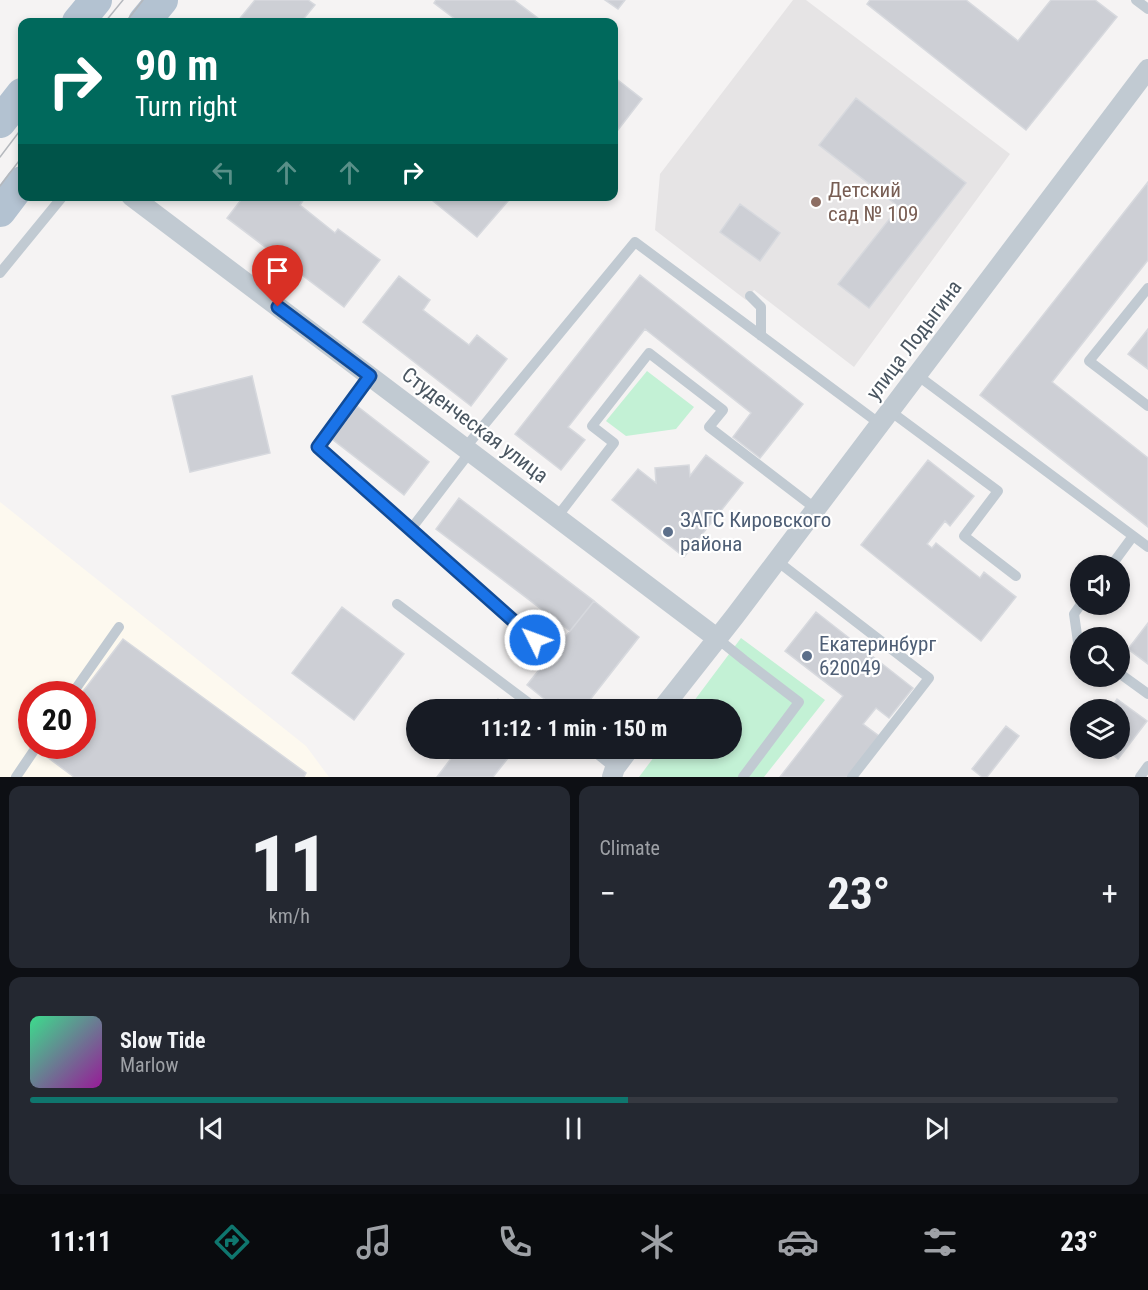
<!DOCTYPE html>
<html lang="en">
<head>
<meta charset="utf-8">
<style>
	:root { --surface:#171b24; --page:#242831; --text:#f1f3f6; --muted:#9ea1a6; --line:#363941; --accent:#0f766e }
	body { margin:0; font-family:"Roboto Condensed",sans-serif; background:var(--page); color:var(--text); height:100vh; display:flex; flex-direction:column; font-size:22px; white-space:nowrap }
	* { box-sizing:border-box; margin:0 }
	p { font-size:20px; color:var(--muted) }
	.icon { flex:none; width:33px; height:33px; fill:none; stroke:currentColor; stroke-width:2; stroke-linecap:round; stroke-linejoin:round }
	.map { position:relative; height:777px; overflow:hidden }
	.panel { display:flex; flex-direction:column; gap:9px; padding:9px; background:#0d0f14; flex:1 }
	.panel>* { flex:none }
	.guide { position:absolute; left:18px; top:18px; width:600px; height:183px; border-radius:12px; box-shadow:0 3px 9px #0003; background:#00695c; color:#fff; overflow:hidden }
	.controls { position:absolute; left:1070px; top:555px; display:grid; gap:12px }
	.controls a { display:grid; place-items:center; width:60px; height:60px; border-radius:50%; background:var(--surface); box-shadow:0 3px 9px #0003; font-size:30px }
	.speed { position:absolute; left:18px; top:681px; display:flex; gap:12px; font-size:30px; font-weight:700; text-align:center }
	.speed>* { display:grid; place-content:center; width:78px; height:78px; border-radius:50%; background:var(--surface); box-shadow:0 3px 9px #0003; line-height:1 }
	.speed .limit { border:9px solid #d22; background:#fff; color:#111 }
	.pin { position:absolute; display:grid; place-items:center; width:51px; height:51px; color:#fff; margin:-62px -26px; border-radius:50% 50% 50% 0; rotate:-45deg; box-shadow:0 0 6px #0007 }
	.pin .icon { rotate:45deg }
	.me { position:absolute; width:66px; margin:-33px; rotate:312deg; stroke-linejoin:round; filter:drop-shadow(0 0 4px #0008) }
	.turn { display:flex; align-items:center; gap:21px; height:126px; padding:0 18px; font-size:27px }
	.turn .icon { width:78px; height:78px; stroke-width:2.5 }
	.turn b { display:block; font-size:42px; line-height:51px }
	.lanes { display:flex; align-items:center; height:57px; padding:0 18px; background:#0003; justify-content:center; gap:30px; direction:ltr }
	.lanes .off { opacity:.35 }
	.big { font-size:45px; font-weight:700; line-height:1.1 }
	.panel .tile { flex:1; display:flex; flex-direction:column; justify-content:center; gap:9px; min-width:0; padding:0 21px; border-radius:12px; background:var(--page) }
	.panel .dial { align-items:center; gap:0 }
	.dial b { font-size:78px; line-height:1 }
	.song { display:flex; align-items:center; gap:18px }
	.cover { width:72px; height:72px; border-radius:9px; background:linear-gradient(135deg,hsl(150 70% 55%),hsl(300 70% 35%)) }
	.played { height:6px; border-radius:3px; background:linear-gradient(90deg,var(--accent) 55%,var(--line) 55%) }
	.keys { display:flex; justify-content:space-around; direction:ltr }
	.heat { display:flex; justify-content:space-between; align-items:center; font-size:33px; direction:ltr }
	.panel .tiles { flex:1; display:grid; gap:9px; grid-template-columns:1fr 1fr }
	.tile:last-child { grid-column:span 2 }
	.trip { position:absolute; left:406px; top:699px; width:336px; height:60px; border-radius:30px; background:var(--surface); box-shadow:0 3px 9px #0003; font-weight:700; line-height:60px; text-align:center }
	.tab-bar { display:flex; height:96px; justify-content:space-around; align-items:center; background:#090b0e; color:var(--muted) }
	.tab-bar .icon { width:42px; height:42px }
	.tab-bar .on { color:var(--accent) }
	.tab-bar b { font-size:27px; color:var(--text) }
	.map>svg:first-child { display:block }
</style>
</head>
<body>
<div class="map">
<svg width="1148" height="777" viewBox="0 0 1148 777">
	<rect width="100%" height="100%" fill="#f5f3f3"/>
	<path fill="#fdf9ef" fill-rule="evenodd" d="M0 502 306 746 329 777H0ZM32 694H82V746H32Z"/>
	<path fill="#e6e4e5" d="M793 0H806L1010 154 854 367 754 290 746 300 655 230 660 174Z"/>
	<path fill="#c3f1d5" d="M647 371 694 407 676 429 626 436 606 421Z
		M741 638 825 700 764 777H639L660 749 732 748V710L688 709Z"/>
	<path fill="#cdcfd5" stroke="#d7d9de" stroke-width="1.5" d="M255 0H308L315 5 301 22H237Z
		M436 0H514L543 22H459L434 3Z
		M605 0H625L618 9Z
		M870 0H966L1018 41 1051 0H1095L1117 17 1026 130 867 4Z
		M614 77 642 99 614 135Z
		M856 98 966 183 869 308 838 284 899 207 819 145Z
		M1148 182V260L1052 382 1148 458V527L980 395Z
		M244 196H301L304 199 300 205 335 233 338 229 380 260 344 307 227 218Z
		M427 196H503L508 201 477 237Z
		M740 204 780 233 760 261 720 232Z
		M640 275 803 404 760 458 733 437 751 413 645 329 568 427 585 440 561 470 515 434Z
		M399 276 430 300 423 310 469 345 477 335 507 359 471 406 363 322Z
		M1148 329V369L1128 354Z
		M252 376 270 453 190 472 172 396Z
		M357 406 429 462 404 495 332 439Z
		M706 455 743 483 684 557 612 500 638 469 656 483 655 468 689 465 690 476Z
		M928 460 974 496 950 526 945 521 927 544 932 548 936 543 980 578 984 572 1016 597 981 641 861 545Z
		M459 498 594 601 570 631 436 529Z
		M594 601 639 637 582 710H558L527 685Z
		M342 607 404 654 354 720 292 673Z
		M816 612 913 688 889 718 876 708 863 724 879 736 848 777H780L843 696 785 651Z
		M1148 623V664L1128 649Z
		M123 639 306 773 304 777H74L39 751 44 746H82L81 694Z
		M498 699 511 710H489Z
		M1117 699 1147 721 1118 759 1104 748H1119V710H1110Z
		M1006 726 1019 736 987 777H982L972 769Z
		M459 748H516L493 777H437Z"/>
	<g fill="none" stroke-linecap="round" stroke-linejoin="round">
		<path stroke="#c1cad2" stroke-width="10" d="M1136 0 1148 9
			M0 273 63 196
			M1148 288 1089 361 1148 406
			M750 296 761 307V336
			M917 375 1148 547
			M370 376 318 447 535 640
			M890 411 998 491 964 536 1016 576
			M465 448 635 242 880 424
			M557 517 614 443 592 426 649 353 723 410 709 427 816 509
			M411 529 470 452
			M777 561 929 678 852 777
			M1111 566 1133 536
			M397 604 538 710
			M718 639 744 660 799 702 743 777
			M1080 644 1078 642 1074 614 1081 604
			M1119 673 1148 694
			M72 694 119 627
			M590 748 615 768
			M16 777 37 746
			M1140 777 1148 766"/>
		<path stroke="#c1cad2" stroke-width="20" d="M131 196 718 639
			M661 710 735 616 1148 69
			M612 777 615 768 630 748"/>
		<path stroke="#b3c2d1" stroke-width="32" d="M78 22 96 0
			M144 22 162 0
			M0 122 22 94
			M0 211 22 182"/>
		<path stroke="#b5b8bd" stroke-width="1.5" d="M105 22 123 0
			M126 22 143 0
			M0 157 22 128
			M0 186 22 157"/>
	</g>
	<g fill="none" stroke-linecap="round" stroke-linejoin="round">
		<g stroke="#114b97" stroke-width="15">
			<path id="route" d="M278 307 370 376 318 447 535 640"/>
		</g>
		<use href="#route" stroke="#1a73e8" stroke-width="10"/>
	</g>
	<circle fill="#8d6e63" stroke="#fff" stroke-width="2" cx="816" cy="202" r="6"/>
	<g fill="#5c6f8a" stroke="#fff" stroke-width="2">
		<circle cx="668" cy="532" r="6"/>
		<circle cx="807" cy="656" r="6"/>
	</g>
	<g text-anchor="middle" stroke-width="4.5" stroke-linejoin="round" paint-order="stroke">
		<g font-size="21" fill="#785e54" stroke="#fff" text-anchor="start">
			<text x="828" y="197">Детский<tspan x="828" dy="24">сад № 109</tspan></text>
		</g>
		<g font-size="21" fill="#4a5661" stroke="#fff">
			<text transform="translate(914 340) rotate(-53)" y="7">улица Лодыгина</text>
			<text transform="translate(475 425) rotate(37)" y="7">Студенческая улица</text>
		</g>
		<g font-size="21" fill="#4e5e75" stroke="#fff" text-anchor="start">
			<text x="680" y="527">ЗАГС Кировского<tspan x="680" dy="24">района</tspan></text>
			<text x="819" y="651">Екатеринбург<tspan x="819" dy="24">620049</tspan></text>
		</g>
	</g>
</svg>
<div class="controls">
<a><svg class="icon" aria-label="sound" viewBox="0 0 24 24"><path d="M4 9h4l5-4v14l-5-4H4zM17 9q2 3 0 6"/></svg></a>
<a><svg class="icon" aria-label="search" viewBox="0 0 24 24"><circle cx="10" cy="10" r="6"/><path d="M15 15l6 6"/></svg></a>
<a><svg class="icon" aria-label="layers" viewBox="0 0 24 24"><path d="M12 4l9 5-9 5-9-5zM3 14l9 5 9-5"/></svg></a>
</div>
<div class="speed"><div class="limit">20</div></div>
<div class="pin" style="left:278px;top:307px;background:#d93025"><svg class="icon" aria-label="arrive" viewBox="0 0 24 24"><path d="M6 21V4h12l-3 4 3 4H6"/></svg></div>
<svg class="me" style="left:535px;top:640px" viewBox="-20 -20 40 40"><circle r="17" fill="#1a73e8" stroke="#fff" stroke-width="3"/><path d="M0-11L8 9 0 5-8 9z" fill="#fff"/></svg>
<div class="trip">11:12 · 1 min · 150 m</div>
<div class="guide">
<div class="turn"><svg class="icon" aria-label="right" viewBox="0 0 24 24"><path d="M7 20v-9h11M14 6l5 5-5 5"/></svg><div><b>90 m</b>Turn right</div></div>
<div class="lanes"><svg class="icon off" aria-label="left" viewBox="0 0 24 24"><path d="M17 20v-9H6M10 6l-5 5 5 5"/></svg><svg class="icon off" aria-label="ahead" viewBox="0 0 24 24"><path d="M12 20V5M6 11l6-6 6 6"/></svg><svg class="icon off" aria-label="ahead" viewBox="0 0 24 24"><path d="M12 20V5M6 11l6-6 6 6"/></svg><svg class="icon" aria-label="right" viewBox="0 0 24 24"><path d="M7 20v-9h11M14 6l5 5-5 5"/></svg></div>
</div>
</div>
<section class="panel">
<div class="tiles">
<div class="tile dial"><b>11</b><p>km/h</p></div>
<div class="tile"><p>Climate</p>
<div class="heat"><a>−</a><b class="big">23°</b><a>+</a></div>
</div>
<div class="tile">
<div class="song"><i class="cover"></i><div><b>Slow Tide</b><p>Marlow</p></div></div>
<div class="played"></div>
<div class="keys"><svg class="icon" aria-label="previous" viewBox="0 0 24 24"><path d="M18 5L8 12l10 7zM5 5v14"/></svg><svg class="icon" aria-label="pause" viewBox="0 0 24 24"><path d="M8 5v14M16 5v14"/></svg><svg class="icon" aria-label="next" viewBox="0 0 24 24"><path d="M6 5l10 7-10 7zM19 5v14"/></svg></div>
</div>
</div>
</section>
<nav class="tab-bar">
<b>11:11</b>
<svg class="icon on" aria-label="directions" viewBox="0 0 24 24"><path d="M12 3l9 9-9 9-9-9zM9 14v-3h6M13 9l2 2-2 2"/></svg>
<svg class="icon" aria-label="music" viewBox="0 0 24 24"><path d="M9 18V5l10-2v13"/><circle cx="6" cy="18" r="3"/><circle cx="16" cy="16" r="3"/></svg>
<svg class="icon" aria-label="phone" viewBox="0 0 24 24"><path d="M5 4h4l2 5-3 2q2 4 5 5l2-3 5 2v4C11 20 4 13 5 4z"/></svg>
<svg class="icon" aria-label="climate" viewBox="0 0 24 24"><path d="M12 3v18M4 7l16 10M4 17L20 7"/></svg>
<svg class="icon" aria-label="car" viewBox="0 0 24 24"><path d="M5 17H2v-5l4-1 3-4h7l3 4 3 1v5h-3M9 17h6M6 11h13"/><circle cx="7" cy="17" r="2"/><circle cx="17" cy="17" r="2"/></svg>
<svg class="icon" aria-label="filters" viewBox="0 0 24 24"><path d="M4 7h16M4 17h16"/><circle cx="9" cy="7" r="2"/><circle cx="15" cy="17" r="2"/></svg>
<b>23°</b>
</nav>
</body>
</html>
